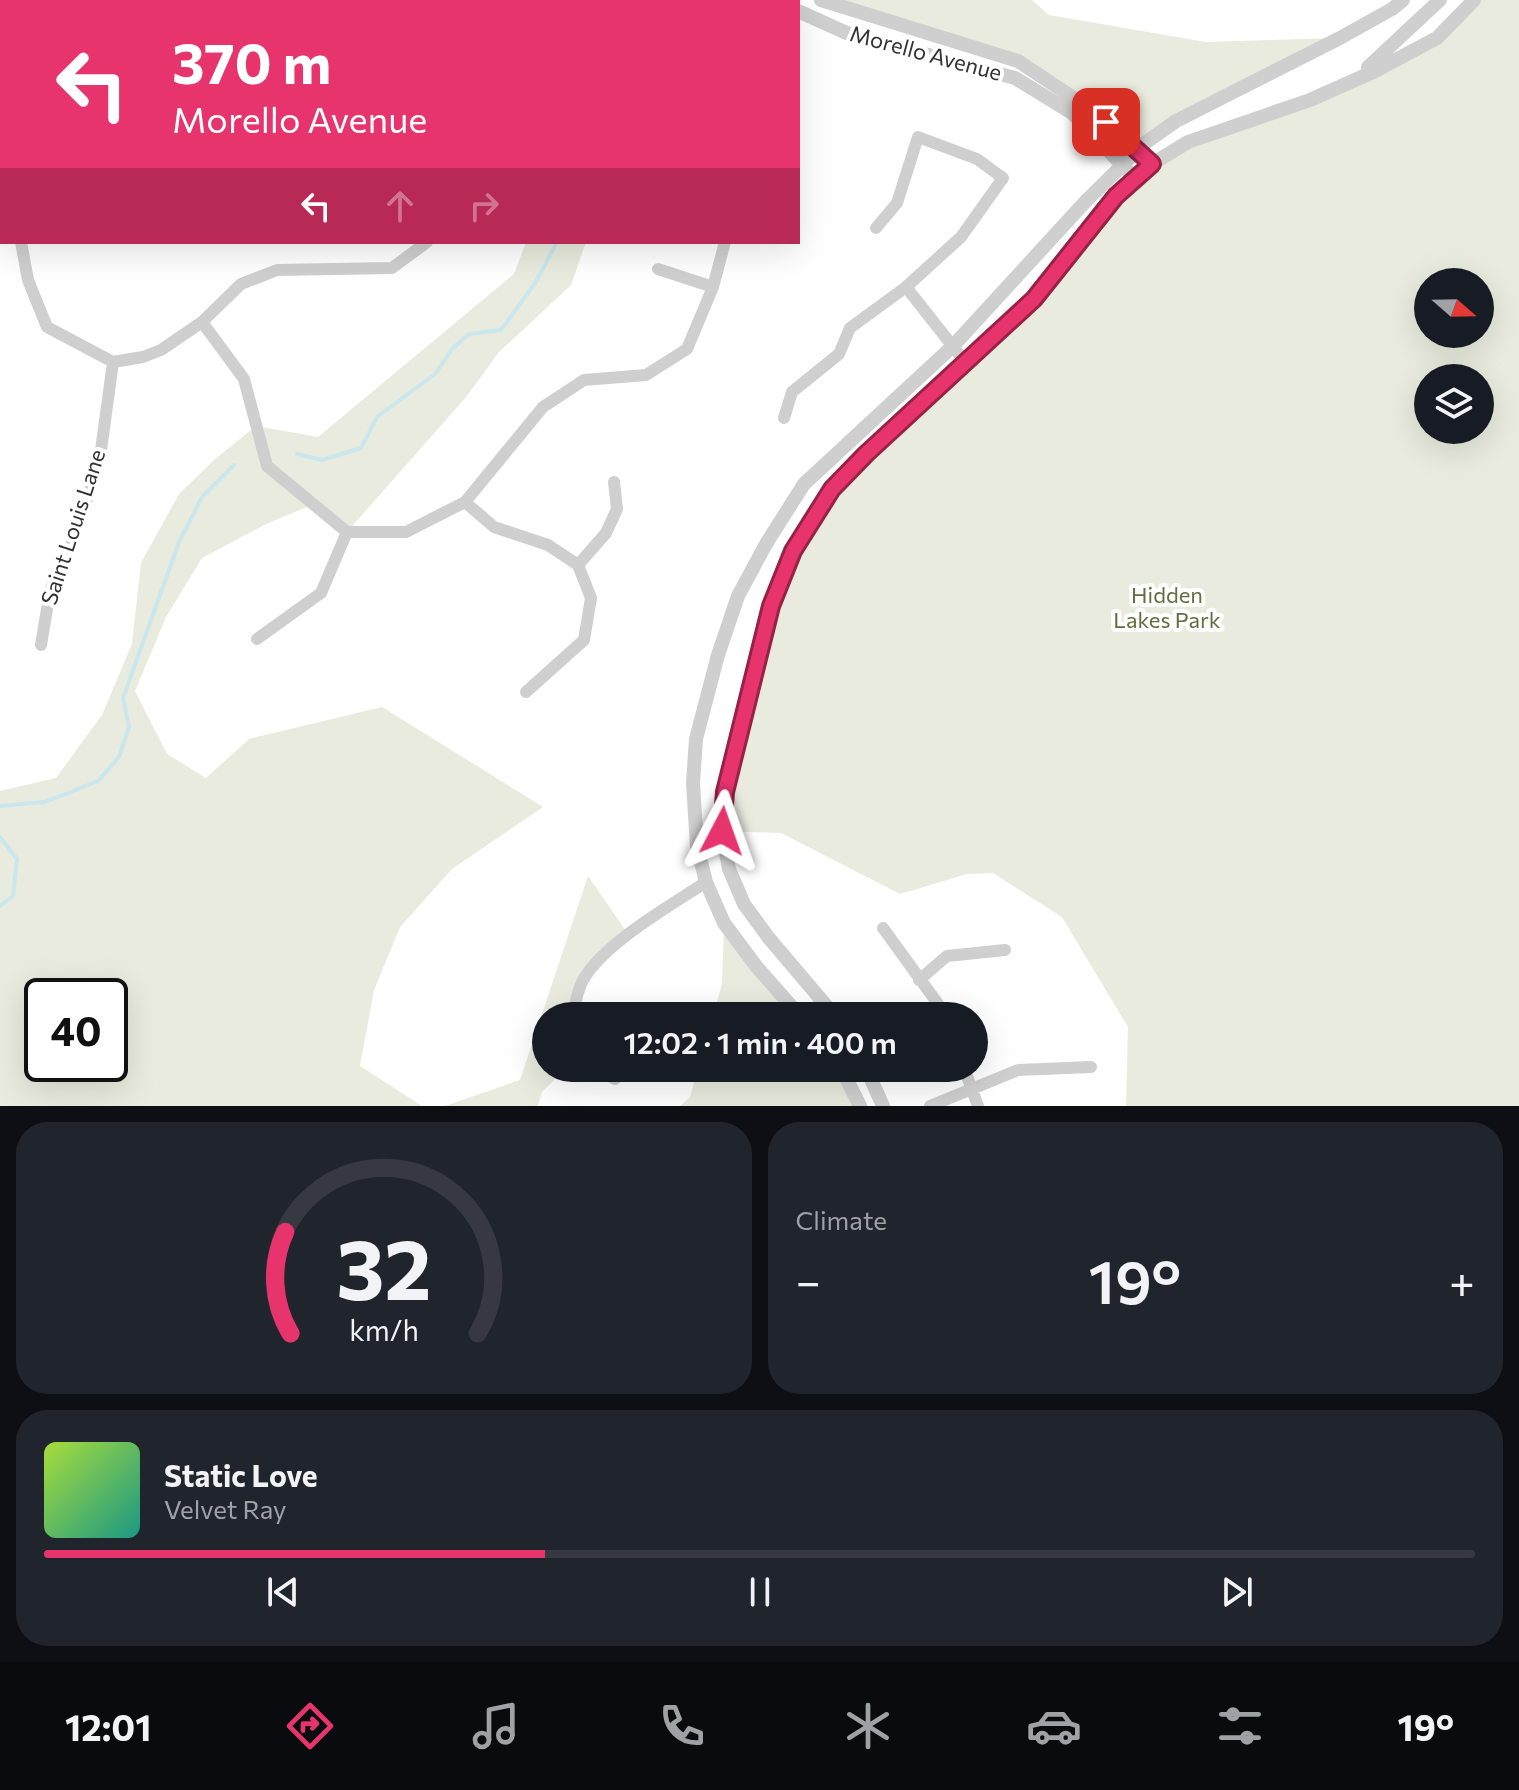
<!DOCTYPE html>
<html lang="en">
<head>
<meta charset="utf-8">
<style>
	:root { --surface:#171b24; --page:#20242c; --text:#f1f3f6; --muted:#9ea1a6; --line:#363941; --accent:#e8346c }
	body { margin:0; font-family:Commissioner,sans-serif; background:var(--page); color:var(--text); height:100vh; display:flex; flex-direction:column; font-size:30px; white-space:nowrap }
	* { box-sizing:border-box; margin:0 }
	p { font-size:26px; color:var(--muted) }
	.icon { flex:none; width:44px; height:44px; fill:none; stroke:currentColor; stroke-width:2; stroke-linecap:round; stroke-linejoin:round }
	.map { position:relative; height:1106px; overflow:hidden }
	.sheet { display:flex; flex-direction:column; gap:16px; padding:16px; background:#0d0f14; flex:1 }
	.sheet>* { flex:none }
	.hud { position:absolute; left:0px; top:0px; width:800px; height:244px; box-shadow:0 8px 32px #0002; background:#e8346c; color:#fff; overflow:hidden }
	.needle { width:52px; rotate:110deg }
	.buttons { position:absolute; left:1414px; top:268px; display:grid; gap:16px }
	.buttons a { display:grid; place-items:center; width:80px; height:80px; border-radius:50%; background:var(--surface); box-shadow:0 8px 32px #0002; font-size:40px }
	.speed { position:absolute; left:24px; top:978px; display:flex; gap:16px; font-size:40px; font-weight:700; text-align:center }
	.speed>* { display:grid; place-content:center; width:104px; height:104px; border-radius:50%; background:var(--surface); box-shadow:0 8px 32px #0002; line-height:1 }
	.speed .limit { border:4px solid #111; border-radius:12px; background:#fff; color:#111 }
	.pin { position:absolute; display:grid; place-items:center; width:68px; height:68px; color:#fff; margin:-34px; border-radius:16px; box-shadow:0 4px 12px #0006 }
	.me { position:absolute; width:88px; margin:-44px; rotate:4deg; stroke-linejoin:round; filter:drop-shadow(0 0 6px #0008) }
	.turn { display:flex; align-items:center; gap:28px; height:168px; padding:0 40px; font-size:36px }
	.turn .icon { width:104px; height:104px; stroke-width:2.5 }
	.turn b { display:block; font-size:56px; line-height:68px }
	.lanes { display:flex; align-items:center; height:76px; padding:0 40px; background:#0003; justify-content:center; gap:40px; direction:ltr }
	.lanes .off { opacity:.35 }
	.big { font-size:60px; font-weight:600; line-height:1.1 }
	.sheet .card { flex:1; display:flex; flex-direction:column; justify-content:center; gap:12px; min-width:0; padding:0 28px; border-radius:32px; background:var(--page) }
	.sheet .dial { align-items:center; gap:0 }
	.dial svg { height:208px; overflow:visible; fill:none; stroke:var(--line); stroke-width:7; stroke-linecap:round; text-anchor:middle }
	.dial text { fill:var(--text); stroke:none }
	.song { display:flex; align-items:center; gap:24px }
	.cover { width:96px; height:96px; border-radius:12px; background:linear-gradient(135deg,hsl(80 70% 55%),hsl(170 70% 35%)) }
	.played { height:8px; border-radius:4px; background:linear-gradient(90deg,var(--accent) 35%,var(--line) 35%) }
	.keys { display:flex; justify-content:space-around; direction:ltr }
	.heat { display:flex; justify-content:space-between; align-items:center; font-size:44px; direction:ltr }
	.sheet .tiles { flex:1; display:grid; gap:16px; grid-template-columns:1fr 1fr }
	.card:last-child { grid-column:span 2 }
	.trip { position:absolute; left:532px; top:1002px; width:456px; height:80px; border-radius:40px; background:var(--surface); box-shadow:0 8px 32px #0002; font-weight:600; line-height:80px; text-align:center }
	.menu { display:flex; height:128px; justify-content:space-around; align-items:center; background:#090b0e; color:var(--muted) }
	.menu .icon { width:56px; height:56px }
	.menu .on { color:var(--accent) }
	.menu b { font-size:36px; color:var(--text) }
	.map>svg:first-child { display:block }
</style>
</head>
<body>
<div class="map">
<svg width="1519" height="1106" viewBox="0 0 1519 1106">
	<rect width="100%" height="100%" fill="#fff"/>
	<path fill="#e8ebdd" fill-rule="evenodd" d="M821 0H1032L1049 15 1206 42 1340 38 1138 150 1018 61Z
		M1474 0H1519V1106H1126L1128 1027 1062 917 993 873 967 874 900 894 781 833 722 831 771 606 832 489 959 369 1152 164 1310 100 1436 38ZM1428 282H1480V334H1428ZM1428 378H1480V430H1428Z
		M526 242H586L571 285 499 352 466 397 347 532 314 504 266 524 202 558 166 617 135 691 167 754 206 778 249 739 382 707 543 807 452 869 400 927 374 990 360 1066 422 1106H0V791L56 778 102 715 132 644 141 563 179 494 214 460 256 426 318 437 514 274ZM42 996H110V1064H42Z
		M588 876 628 934 591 967 573 1016H546V1068H566L542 1092 538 1106H445L520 1080Z
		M724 923 800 1016H713L722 984Z
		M698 1068H841L860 1106H680L690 1097Z"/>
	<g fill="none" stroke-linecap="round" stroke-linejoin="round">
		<path stroke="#c9e7ec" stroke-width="4" d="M570 0 571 2
			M297 454 322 460 361 448 377 417 435 374 452 349 469 334 501 330 536 282 557 242
			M0 806 44 802 66 794 98 781 119 757 129 727 123 698 179 542 202 497 234 465
			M0 837 17 859 13 896 0 906"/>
		<path stroke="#cfcfcf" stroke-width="12" d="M368 2 369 0
			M21 242 28 280 47 327 113 362 143 357 161 350 202 322 241 284 277 270 392 268 427 242
			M658 269 713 287
			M906 287 966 363
			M202 322 244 379 267 466 347 532H406L465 502 543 407 584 380 646 375 687 349 713 287 725 242
			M784 418 792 392 839 354 850 328 906 287 961 237 1003 178 977 159 918 137 897 203 876 228
			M465 502 494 527 548 545 578 565 591 598 584 640 526 692
			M578 565 606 533 617 509 614 482
			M257 639 321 593 347 532
			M41 645 50 591 72 543 99 465 113 362
			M883 928 941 1008 944 1016
			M919 980 947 956 1005 950
			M573 1016C575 1004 577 991 583 980 604 943 670 906 706 882
			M593 1068 615 1079
			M964 1068 978 1106
			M930 1106 1018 1070 1091 1067"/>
		<path stroke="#cfcfcf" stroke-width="14" d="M772 0 777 2
			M821 0 1018 61 1090 109 1143 155
			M798 11 849 34 1015 78 1072 113 1128 171
			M1368 67 1440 0
			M800 1016 756 966 724 923 706 882 697 846 693 783 696 739 718 655 738 596 766 544 804 484 953 346 1085 202 1145 143 1176 121 1340 38 1392 9 1403 0
			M835 1016 768 937 744 904 729 869 722 831 725 792 771 606 793 551 832 489 866 454 1034 299 1116 196 1152 164 1188 142 1310 100 1373 72 1437 38 1474 0
			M841 1068 860 1106
			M866 1068 883 1106"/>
	</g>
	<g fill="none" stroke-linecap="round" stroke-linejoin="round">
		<g stroke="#972246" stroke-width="20">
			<path id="route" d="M722 831 725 792 771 606 793 551 832 489 866 454 1034 299 1116 196 1152 164 1106 122"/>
		</g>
		<use href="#route" stroke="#e8346c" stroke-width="14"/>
	</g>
	<g text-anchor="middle" stroke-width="8" stroke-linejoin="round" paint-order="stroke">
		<g font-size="22" fill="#323232" stroke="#fff">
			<text transform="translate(926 53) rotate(15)" y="8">Morello Avenue</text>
			<text transform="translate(73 527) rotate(-72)" y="8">Saint Louis Lane</text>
		</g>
		<g font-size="22" fill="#606f3d" stroke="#fff">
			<text x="1167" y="603">Hidden<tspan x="1167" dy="25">Lakes Park</tspan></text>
		</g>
	</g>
</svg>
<div class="buttons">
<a><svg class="needle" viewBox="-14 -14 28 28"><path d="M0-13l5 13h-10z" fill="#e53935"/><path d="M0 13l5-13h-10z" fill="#9ea1a6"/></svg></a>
<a><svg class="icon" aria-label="layers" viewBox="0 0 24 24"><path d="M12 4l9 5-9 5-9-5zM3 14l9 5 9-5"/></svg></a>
</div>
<div class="speed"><div class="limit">40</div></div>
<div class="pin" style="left:1106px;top:122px;background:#d93025"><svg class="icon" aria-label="arrive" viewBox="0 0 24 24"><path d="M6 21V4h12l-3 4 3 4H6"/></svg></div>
<svg class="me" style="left:722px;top:831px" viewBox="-20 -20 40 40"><path d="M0-17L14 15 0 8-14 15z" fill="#e8346c" stroke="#fff" stroke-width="4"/></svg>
<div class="trip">12:02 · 1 min · 400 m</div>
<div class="hud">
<div class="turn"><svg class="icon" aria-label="left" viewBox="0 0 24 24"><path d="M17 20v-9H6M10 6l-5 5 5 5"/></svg><div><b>370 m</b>Morello Avenue</div></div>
<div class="lanes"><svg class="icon" aria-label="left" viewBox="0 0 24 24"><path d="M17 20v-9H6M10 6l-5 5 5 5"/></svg><svg class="icon off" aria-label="ahead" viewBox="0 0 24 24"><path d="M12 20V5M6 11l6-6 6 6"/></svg><svg class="icon off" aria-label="right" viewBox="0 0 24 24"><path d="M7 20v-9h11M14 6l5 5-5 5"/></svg></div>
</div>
</div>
<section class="sheet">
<div class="tiles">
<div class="card dial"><svg viewBox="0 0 100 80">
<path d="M14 69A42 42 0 1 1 86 69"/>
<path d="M14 69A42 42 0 0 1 12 30" stroke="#e8346c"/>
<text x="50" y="56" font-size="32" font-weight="700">32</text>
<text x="50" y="72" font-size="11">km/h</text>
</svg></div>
<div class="card"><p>Climate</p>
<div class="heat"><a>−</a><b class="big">19°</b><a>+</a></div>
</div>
<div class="card">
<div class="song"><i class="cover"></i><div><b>Static Love</b><p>Velvet Ray</p></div></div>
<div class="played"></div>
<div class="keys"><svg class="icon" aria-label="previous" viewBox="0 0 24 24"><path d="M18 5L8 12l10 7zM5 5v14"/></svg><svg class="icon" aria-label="pause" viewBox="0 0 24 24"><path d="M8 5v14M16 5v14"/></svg><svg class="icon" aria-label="next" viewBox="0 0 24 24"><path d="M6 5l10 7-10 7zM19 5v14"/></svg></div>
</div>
</div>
</section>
<nav class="menu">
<b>12:01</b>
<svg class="icon on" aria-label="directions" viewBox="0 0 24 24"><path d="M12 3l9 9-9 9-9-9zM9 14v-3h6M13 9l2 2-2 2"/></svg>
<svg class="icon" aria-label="music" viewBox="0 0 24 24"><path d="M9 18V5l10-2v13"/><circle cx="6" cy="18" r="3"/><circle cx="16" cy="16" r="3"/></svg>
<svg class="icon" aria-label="phone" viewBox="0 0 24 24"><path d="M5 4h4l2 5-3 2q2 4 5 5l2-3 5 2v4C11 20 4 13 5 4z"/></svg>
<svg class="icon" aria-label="climate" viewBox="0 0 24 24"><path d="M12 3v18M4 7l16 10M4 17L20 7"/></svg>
<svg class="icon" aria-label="car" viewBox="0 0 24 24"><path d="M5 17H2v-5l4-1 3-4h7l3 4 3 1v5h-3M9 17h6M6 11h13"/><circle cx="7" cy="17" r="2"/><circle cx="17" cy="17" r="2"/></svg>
<svg class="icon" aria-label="filters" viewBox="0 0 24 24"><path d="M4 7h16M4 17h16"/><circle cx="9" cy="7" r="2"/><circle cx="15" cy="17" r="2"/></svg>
<b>19°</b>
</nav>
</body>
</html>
